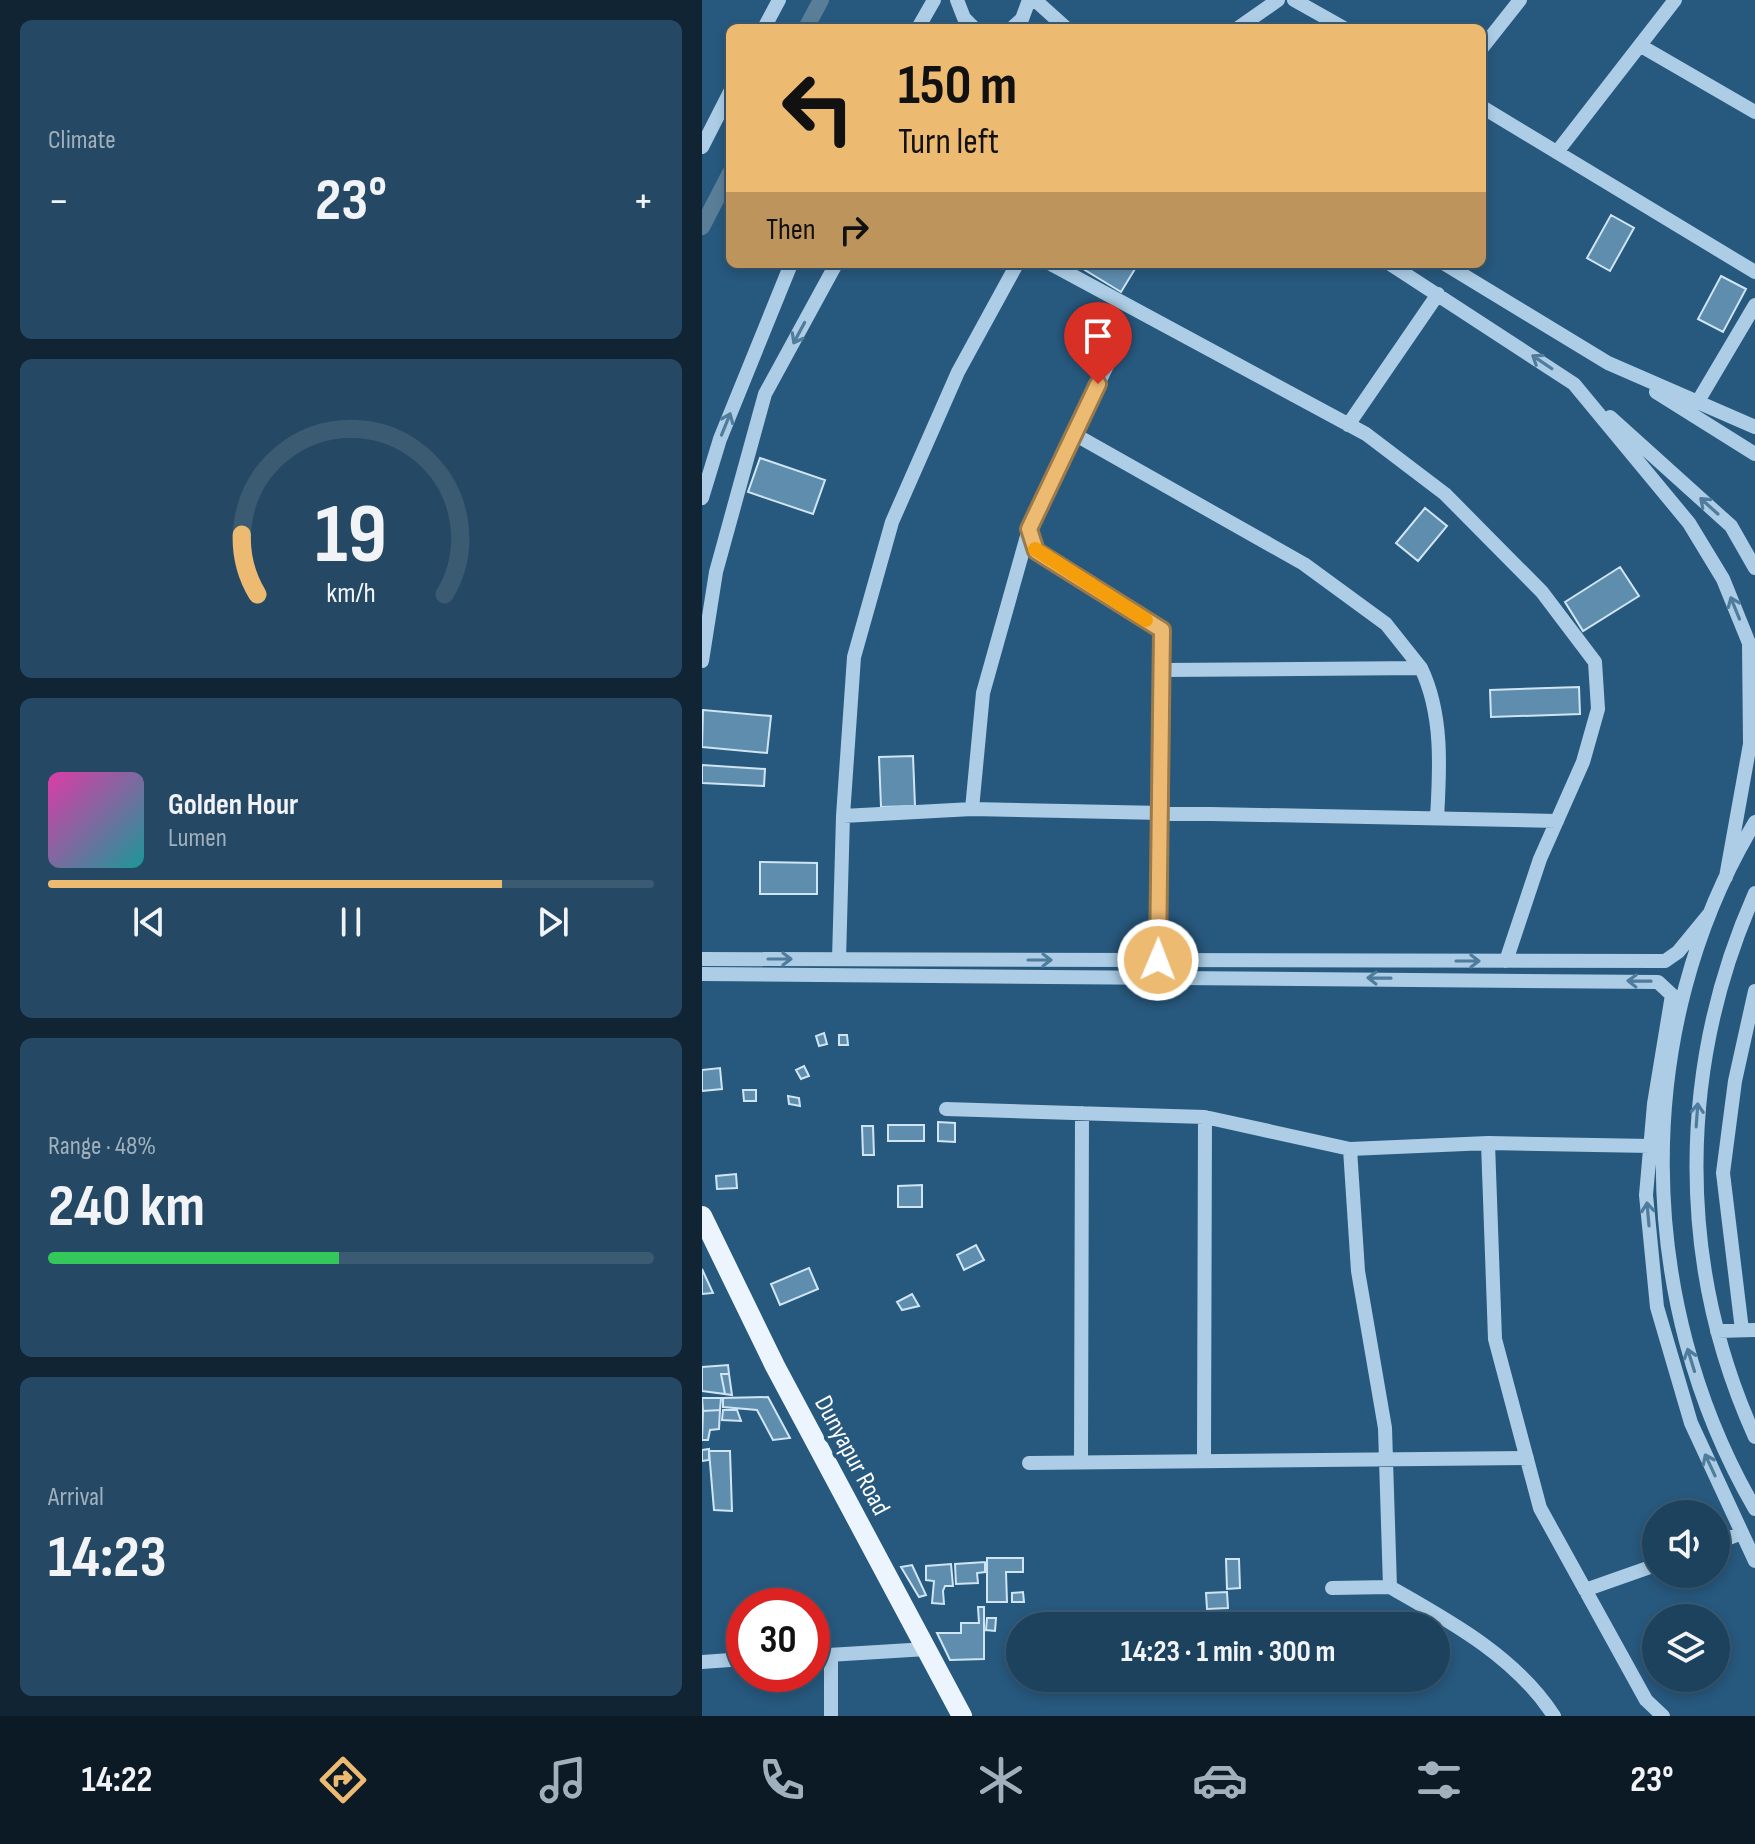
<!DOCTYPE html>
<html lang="en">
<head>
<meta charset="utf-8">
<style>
	:root { --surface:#1d425e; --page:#254964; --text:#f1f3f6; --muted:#a0b0bc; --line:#3b5b73; --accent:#edba72 }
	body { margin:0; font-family:"Sofia Sans Condensed",sans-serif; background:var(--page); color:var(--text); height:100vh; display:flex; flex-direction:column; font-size:30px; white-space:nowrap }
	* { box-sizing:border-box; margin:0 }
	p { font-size:26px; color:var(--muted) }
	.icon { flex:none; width:44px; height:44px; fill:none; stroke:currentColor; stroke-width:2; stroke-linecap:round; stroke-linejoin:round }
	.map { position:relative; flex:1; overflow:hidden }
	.drawer { display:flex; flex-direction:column; gap:20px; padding:20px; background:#102434; width:702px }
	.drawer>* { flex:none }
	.guide { position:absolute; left:24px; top:24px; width:760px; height:244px; border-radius:12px; box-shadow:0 4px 12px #0003,0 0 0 2px var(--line); background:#edba72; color:#111; overflow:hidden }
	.buttons { position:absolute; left:940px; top:1500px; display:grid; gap:16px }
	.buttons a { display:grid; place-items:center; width:88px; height:88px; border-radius:50%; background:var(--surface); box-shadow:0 4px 12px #0003,0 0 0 2px var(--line); font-size:40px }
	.speed { position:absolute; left:24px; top:1588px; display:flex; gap:16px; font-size:40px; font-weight:700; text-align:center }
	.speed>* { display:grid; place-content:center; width:104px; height:104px; border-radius:50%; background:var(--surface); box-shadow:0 4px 12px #0003,0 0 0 2px var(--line); line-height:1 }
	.speed .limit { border:12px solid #d22; background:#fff; color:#111 }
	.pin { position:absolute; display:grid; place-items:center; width:68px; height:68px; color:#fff; margin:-82px -34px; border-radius:50% 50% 50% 0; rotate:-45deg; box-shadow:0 0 8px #0007 }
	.pin .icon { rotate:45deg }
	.me { position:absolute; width:88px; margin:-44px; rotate:1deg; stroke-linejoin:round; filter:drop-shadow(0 0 6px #0008) }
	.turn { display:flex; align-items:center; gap:28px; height:168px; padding:0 40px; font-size:36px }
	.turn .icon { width:104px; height:104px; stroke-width:2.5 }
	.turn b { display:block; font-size:56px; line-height:68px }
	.then { display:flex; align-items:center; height:76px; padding:0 40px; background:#0003; gap:16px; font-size:30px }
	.big { font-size:60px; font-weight:700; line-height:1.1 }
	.drawer .tile { flex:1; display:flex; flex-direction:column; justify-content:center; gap:12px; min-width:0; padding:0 28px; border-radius:12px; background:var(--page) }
	.drawer .dial { align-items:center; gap:0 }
	.dial svg { height:208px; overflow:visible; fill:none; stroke:var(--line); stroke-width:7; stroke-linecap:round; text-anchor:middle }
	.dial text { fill:var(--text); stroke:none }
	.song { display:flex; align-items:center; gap:24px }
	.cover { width:96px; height:96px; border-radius:12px; background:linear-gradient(135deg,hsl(320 70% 55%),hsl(180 70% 35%)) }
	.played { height:8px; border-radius:4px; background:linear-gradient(90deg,var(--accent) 75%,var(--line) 75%) }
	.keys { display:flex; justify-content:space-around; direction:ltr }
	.heat { display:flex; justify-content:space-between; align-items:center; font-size:44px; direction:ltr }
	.charge { height:12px; border-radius:6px; background:linear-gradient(90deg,#34c759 48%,var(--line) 0) }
	.trip { position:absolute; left:304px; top:1612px; width:444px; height:80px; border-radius:40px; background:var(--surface); box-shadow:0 4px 12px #0003,0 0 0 2px var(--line); font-weight:700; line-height:80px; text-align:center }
	.tab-bar { display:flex; height:128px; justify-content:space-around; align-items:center; background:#0c1a26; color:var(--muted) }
	.tab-bar .icon { width:56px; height:56px }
	.tab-bar .active { color:var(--accent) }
	.tab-bar b { font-size:36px; color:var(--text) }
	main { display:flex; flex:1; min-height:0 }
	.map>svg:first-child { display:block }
</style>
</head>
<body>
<main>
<section class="drawer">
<div class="tile"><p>Climate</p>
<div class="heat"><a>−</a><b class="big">23°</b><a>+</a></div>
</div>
<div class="tile dial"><svg viewBox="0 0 100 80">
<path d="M14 69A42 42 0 1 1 86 69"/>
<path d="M14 69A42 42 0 0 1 8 46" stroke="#edba72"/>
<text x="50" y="56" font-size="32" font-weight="700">19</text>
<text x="50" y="72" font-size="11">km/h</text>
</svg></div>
<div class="tile">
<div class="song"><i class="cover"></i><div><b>Golden Hour</b><p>Lumen</p></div></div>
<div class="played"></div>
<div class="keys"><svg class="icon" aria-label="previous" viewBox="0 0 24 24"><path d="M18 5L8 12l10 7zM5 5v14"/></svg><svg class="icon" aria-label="pause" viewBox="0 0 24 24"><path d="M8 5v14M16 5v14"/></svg><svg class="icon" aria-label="next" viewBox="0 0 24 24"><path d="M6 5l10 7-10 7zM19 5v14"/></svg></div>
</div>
<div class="tile"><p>Range · 48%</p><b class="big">240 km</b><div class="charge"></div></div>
<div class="tile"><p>Arrival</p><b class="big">14:23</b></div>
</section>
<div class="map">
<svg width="1053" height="1716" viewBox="0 0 1053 1716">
	<rect width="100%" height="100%" fill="#27587d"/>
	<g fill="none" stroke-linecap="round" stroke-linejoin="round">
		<path stroke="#5b7e98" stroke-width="16" d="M104 28 119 0
			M0 227 28 173"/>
	</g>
	<path fill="#5f8dae" stroke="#cfe5f4" stroke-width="2" d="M909 215 932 228 908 271 885 258Z
		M373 264H436L419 292Z
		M1019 276 1044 289 1021 332 996 319Z
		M58 458 123 480 111 514 46 492Z
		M723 508 745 526 716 561 694 543Z
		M918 567 937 596 881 631 863 602Z
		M877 687 878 714 789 717 788 690Z
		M1 710 69 716 65 753 0 747Z
		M211 756 213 806 179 807 177 757Z
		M0 765 63 769 62 786 0 783Z
		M58 862 115 863V894H58Z
		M122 1033 125 1044 117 1046 114 1036Z
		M137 1035H145L146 1045H137Z
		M102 1066 107 1076 99 1079 94 1070Z
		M18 1068 20 1089 0 1091V1070Z
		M41 1090H54V1101H42Z
		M86 1096 97 1098 98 1106 87 1104Z
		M236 1122 253 1123V1142L236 1141Z
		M186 1125H222V1141H186Z
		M160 1126H171L172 1155H161Z
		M34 1174 35 1188 15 1189 14 1176Z
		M220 1185V1207H196V1186Z
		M274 1245 282 1260 262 1270 255 1255Z
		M107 1268 116 1289 78 1305 69 1284Z
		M0 1269 11 1293 0 1294Z
		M210 1294 217 1306 200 1310 195 1302Z
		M26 1365 27 1374H19L23 1394 0 1391V1367Z
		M19 1374H27L30 1395 23 1394Z
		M66 1397 88 1438 71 1440 55 1410 21 1407V1398Z
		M0 1398H19L18 1410 1 1411Z
		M18 1410 17 1429 8 1430 6 1440H0L1 1411Z
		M21 1410H35L39 1421 20 1420Z
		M7 1449V1460L0 1461V1450Z
		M7 1451H28L30 1511 12 1510Z
		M285 1558H321V1572H304L305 1602H285Z
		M524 1559H537L538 1588 525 1589Z
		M283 1562V1572L275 1573 276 1583 254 1584 253 1564Z
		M249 1564 251 1586H243L241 1591 242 1604 230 1603 232 1581 224 1580V1566Z
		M210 1565 224 1595 217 1597 199 1567Z
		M321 1592 322 1602H310V1593Z
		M525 1592 526 1608 505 1609 504 1593Z
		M276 1607H282V1659L248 1660 235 1633H259V1623H277Z
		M285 1618H294L293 1631 284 1630Z"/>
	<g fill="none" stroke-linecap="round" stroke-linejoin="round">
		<path stroke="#accde5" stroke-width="14" d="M255 0 262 18 272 28
			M333 0 364 28
			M592 0 642 28
			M62 28 77 0
			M216 28 232 0
			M310 28 320 19 327 0
			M536 28 576 0
			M939 46 1053 112
			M780 48 818 0
			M780 107 1053 272
			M0 147 28 92
			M855 152 973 0
			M315 264 256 372 190 522 152 657 141 816 270 809 281 693 327 529
			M349 264 664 434 743 494 840 592 893 662 896 709 881 762 838 859 804 961
			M688 264 872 384 987 523 1021 579 1047 643 1048 744 1024 877
			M743 264 906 363 1053 427
			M420 334 327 529 334 551 460 630 456 960
			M954 392 1053 454
			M995 403 1053 305
			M908 417 1029 526 1053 568
			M646 425 736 294
			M372 434 602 564 684 624 719 668
			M0 498 18 439 89 264
			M0 661 14 572 63 394 134 264
			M459 670 719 668C741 714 738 768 735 818
			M270 809 855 821
			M1053 822C928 1029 932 1301 1053 1509
			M1053 893C976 1066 974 1263 1053 1437
			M0 959 963 961 976 952 1008 913
			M137 959 141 816
			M0 974 956 982 970 995 952 1104 944 1195 955 1307 989 1423 1053 1561
			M244 1109 503 1117 648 1149 786 1143
			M949 1146 786 1143 793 1339 838 1508 944 1700 961 1716
			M1040 1330 1021 1173 1033 1081 1053 991
			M1015 1331 1053 1330
			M379 1460 380 1113
			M502 1460 503 1117
			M327 1463 825 1458
			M1014 1543 1040 1533
			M688 1587C748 1621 814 1657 852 1716
			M630 1588 688 1587 683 1428 656 1271 648 1149
			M883 1590 954 1565
			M110 1656 225 1649
			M0 1662 42 1659
			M129 1716V1655"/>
		<path stroke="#ecf5fd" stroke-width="20" d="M0 1216 73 1366 260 1716"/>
	</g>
	<defs><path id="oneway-shaft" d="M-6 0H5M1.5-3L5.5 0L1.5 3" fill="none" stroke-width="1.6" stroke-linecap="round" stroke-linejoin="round" transform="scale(2)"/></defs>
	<g stroke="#4f7b9c">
		<use href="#oneway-shaft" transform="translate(97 333) rotate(118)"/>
		<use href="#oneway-shaft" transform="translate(840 362) rotate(-146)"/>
		<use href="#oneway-shaft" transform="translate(24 424) rotate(-68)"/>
		<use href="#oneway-shaft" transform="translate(1007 506) rotate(-138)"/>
		<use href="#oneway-shaft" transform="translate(1033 608) rotate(-112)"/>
		<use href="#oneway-shaft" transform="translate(78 959)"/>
		<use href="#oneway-shaft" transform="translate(338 960)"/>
		<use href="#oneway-shaft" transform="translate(766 961)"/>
		<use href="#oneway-shaft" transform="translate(677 978) rotate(-179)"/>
		<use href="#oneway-shaft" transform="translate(937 981) rotate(-179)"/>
		<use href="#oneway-shaft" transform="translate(995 1115) rotate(-86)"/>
		<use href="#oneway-shaft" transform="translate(946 1214) rotate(-95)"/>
		<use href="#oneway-shaft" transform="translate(989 1360) rotate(-107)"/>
		<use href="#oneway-shaft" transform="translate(1008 1465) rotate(-115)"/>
	</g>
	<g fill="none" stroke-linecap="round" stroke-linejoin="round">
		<g stroke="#9a794a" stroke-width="20">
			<path id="route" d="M396 384 327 529 334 551 460 630 456 960"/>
		</g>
		<use href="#route" stroke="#edba72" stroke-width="14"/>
		<path stroke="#f59e0b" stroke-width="14" d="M333 549 444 620"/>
	</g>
	<g text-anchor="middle" stroke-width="8" stroke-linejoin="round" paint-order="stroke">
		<g font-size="26" fill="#fff" stroke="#27587d">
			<text transform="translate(151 1455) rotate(62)" y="9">Dunyapur Road</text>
		</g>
	</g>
</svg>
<div class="buttons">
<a><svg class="icon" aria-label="sound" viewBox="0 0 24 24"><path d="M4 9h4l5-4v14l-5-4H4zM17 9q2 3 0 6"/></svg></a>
<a><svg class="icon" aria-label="layers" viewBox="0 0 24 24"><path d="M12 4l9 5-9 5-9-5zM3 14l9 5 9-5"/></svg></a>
</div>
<div class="speed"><div class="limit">30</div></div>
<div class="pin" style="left:396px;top:384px;background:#d93025"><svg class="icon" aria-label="arrive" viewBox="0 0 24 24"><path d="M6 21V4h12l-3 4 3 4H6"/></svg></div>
<svg class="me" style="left:456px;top:960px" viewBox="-20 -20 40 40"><circle r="17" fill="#edba72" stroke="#fff" stroke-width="3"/><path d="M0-11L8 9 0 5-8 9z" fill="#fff"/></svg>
<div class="trip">14:23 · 1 min · 300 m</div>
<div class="guide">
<div class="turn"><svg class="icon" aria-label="left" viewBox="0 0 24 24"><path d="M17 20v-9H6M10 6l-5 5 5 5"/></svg><div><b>150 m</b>Turn left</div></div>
<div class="then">Then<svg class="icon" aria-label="right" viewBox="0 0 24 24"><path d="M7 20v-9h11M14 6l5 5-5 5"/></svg></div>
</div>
</div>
</main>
<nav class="tab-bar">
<b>14:22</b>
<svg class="icon active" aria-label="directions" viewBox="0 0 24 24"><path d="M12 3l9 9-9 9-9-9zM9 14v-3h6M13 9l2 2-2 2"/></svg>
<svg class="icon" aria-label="music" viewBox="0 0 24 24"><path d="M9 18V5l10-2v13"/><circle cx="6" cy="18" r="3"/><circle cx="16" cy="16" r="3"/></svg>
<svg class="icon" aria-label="phone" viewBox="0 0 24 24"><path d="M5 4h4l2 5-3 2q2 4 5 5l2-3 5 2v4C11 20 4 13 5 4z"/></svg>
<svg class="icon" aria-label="climate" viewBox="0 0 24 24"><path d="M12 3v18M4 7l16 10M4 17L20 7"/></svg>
<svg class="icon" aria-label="car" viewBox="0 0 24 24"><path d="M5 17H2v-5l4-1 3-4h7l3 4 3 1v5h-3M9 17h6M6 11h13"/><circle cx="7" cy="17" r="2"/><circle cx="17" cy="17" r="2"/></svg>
<svg class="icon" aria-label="filters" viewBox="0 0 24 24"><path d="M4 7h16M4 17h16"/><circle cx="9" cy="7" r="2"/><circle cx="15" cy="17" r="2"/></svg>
<b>23°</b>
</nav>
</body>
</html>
